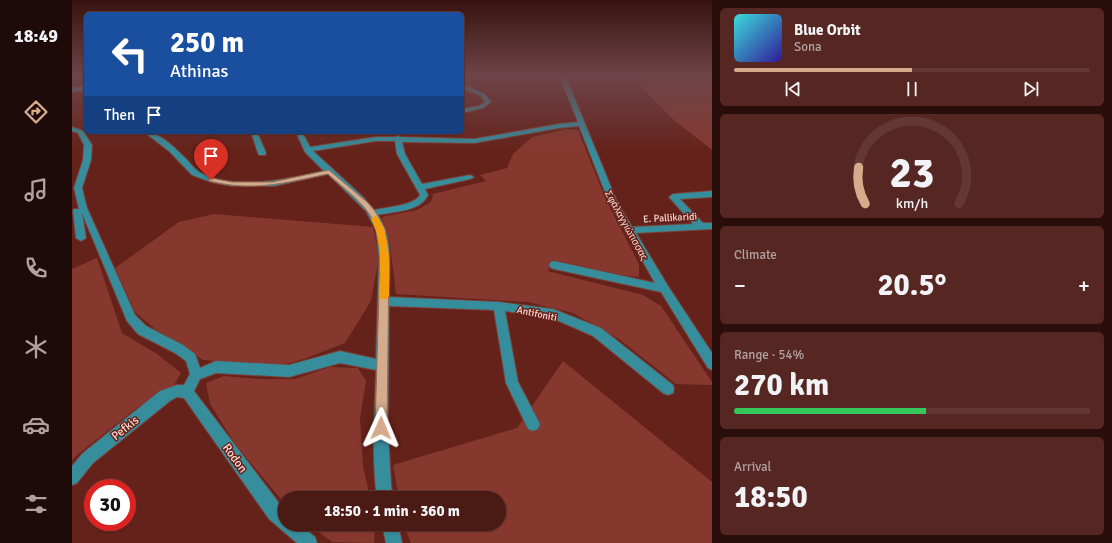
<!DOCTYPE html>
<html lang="en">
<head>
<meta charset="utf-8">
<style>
	:root { --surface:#4c1a14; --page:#562722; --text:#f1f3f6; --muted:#b2a1a0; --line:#633834; --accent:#d6ab8b }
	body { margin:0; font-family:Signika,sans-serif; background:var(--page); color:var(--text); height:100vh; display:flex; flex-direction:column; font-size:15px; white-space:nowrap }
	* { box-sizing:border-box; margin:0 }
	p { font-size:13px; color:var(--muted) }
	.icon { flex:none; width:22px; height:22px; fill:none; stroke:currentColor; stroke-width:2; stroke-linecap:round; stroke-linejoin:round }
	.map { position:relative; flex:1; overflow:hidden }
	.side { display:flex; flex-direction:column; gap:8px; padding:8px; background:#2a0e0b; width:400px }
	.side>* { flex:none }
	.guide { position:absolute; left:12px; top:12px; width:380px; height:122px; border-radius:6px; box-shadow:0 1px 3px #0004,0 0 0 1px var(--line); background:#1a4fa0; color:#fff; overflow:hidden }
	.speed { position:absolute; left:12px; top:479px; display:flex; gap:8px; font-size:20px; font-weight:700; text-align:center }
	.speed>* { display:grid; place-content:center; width:52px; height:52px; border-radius:50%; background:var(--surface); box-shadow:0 1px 3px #0004,0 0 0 1px var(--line); line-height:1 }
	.speed .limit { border:6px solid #d22; background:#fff; color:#111 }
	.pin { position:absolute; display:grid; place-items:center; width:34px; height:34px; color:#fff; margin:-41px -17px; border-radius:50% 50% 50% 0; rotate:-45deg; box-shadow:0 0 4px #0007 }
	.pin .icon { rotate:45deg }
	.me { position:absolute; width:44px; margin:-22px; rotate:1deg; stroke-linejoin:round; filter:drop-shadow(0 0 3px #0008) }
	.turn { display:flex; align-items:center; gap:14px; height:84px; padding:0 20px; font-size:18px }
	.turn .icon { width:52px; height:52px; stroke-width:2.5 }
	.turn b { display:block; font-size:28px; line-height:34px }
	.then { display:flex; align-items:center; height:38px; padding:0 20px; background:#0003; gap:8px; font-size:15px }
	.big { font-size:30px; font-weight:700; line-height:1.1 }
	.side .tile { flex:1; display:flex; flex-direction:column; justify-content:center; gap:6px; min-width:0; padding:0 14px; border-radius:6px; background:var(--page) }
	.side .dial { align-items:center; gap:0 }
	.dial svg { height:104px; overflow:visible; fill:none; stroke:var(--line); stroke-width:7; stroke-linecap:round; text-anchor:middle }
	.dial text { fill:var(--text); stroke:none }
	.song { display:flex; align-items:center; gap:12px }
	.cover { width:48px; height:48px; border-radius:6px; background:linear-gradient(135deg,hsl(180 70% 55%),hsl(250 70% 35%)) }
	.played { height:4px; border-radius:2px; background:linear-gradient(90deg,var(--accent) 50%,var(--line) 50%) }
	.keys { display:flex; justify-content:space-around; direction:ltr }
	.heat { display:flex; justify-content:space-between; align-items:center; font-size:22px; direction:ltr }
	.charge { height:6px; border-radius:3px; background:linear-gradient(90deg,#34c759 54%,var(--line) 0) }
	.trip { position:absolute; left:206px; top:491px; width:228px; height:40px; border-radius:20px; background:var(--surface); box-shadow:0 1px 3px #0004,0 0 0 1px var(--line); font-weight:700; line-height:40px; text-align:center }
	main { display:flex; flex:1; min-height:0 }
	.dock { display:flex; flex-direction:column; width:72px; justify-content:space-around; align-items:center; background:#1e0a08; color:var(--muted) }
	.dock .icon { width:28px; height:28px }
	.dock .selected { color:var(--accent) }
	.dock b { font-size:18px; color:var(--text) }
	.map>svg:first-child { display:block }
</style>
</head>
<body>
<main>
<nav class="dock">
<b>18:49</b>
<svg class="icon selected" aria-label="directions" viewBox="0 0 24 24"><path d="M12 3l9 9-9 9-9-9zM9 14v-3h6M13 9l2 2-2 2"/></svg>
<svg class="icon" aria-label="music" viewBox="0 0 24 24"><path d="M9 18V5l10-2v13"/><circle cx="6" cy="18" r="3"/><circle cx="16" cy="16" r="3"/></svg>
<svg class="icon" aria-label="phone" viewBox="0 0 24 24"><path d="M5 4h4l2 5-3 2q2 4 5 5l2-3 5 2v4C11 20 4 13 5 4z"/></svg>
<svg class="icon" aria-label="climate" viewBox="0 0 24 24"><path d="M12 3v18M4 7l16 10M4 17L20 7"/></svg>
<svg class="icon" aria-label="car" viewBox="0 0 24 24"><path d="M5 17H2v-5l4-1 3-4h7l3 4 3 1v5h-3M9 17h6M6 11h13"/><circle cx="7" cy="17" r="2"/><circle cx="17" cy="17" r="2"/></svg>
<svg class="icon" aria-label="filters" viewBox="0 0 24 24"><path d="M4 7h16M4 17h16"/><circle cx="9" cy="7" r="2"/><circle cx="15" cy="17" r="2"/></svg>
</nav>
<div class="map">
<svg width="640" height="543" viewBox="0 0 640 543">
	<rect width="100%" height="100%" fill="#65221a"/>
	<path fill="#87382e" d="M567 75H640V150L602 120 576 94 569 85Z
		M495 129 506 130 534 200 567 264V277L543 274 481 260 476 271 571 295 589 306 640 382V385L604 384 547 339 501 313 456 302 324 294 318 244 310 217 345 210 359 202 361 194 414 181 408 175 435 168 441 154 460 137Z
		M142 214 301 227 307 257 299 301 273 343 232 359 206 366 131 360 83 329 63 312 43 268 107 222Z
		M25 258 50 333 85 354 109 373 102 385 66 407 5 455 0 461V269Z
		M491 361 640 482V543H339L331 524H427V498H327L321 465 445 428Z
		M258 367 286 368 294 381 288 418 291 466 298 498H213V504L164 445 138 404 134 383 152 376 188 379H223Z
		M236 524H303L302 543 260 542Z"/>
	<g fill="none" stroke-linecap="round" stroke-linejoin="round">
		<g stroke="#7d3f38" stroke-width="2">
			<path id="minor" d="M487 75H493L545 202 560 227 621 224 597 197 601 194 640 191V197L608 199 631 223H640V229L564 233 596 286 640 353V370L636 368 589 292 482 269 479 268 477 265 479 262 482 261 583 283 537 202 507 126 487 128 402 143 330 142 333 154 350 184 398 175 402 177 398 179 353 189 356 195C348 212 323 211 306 215 322 237 317 271 317 297L427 302 481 309 529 328 601 385 602 389 601 393 596 395 591 393 521 336 480 318 433 311 446 382 468 424 466 429 461 431 456 429 434 383 422 310 317 306 316 428 319 485 321 498H305C299 456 303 413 304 370L268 363 217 377 144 373 128 379 122 391 213 511V524H227L243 537 245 543H225L197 519 112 398 105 397 98 401 21 463 5 483 0 485V466L11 453 88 391 105 385H112L118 374 114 361 103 353 66 334 55 321 10 213 14 238 9 241 4 238 1 211 2 209H7L2 188 11 160 12 145 6 133 0 131V127L11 131 20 145 19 160 10 188 15 208 63 315 74 326 111 345 123 354 128 368 144 361 217 365 268 351 304 359 307 257 304 230 294 211 256 174 202 186H160L139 182 120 175 97 151 72 132C89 132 105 150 116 161 119 165 123 169 127 172 162 192 215 179 252 171L233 152 224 132H230L238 147 304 137H323L326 136 329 137 402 139 487 124 506 122ZM304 141H323L325 154 348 195C342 206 314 207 302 210L291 197 241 151Z
				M390 84 413 94 419 102 411 108 390 113V109L407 106 413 102 409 96 390 88Z
				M14 86V90L0 92V88Z
				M179 132H185L194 153 193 155H187L186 153Z
				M310 524H326L330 543H314Z"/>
		</g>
		<use href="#minor" fill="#368d9b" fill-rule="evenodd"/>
	</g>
	<linearGradient id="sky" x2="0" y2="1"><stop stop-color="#38130e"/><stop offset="0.5" stop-color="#6d4449"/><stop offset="1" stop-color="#6d4449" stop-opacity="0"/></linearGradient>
	<rect width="640" height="151" fill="url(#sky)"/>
	<path fill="#d6ab8b" stroke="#8b6f5a" d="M257 170 295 202 303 211 313 229 317 257 315 428 313 432 309 434 305 432 303 428 308 257C307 248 307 238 305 230 298 206 273 190 256 174 213 183 181 192 137 181L136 180 139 178 160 182H200Z"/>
	<path fill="#f59e0b" d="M303 216 306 217C320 240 317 270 317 296L315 299H308L307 296C308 271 311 242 299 219Z"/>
	<g text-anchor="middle" stroke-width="3" stroke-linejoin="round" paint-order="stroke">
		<g font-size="10" fill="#fbd9d3" stroke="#65221a">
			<text transform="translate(598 217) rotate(-3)" y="4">E. Pallikaridi</text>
			<text transform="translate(555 225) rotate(61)" y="4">Σφάλαγγιώτισσας</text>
			<text transform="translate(465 313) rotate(12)" y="4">Antifoniti</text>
		</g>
		<g font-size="12" fill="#fbd9d3" stroke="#65221a">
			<text transform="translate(53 428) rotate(-39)" y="4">Pefkis</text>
			<text transform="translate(163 458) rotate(54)" y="4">Rodon</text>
		</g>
	</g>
</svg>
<div class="speed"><div class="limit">30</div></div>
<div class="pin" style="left:139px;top:180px;background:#d93025"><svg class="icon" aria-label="arrive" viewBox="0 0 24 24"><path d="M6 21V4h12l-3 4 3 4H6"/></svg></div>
<svg class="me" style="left:309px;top:428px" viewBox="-20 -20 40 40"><path d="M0-17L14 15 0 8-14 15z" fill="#d6ab8b" stroke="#fff" stroke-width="4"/></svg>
<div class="trip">18:50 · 1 min · 360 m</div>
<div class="guide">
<div class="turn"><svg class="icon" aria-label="left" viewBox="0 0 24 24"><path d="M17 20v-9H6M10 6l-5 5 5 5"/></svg><div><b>250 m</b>Athinas</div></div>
<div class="then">Then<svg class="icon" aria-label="arrive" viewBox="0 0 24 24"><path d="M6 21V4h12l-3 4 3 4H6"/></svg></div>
</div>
</div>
<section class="side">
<div class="tile">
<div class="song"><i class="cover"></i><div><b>Blue Orbit</b><p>Sona</p></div></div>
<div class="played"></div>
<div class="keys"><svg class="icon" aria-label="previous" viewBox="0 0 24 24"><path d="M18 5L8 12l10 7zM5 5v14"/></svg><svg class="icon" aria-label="pause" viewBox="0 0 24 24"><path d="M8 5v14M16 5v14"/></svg><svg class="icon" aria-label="next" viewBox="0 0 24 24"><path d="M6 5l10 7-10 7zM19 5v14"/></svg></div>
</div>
<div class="tile dial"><svg viewBox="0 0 100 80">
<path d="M14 69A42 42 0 1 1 86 69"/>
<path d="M14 69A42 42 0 0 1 9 41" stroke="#d6ab8b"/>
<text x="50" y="56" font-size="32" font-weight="700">23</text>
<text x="50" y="72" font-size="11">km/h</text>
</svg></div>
<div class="tile"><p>Climate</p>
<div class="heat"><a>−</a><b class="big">20.5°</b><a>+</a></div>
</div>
<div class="tile"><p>Range · 54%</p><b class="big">270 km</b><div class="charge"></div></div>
<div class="tile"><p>Arrival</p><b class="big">18:50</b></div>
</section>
</main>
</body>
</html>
